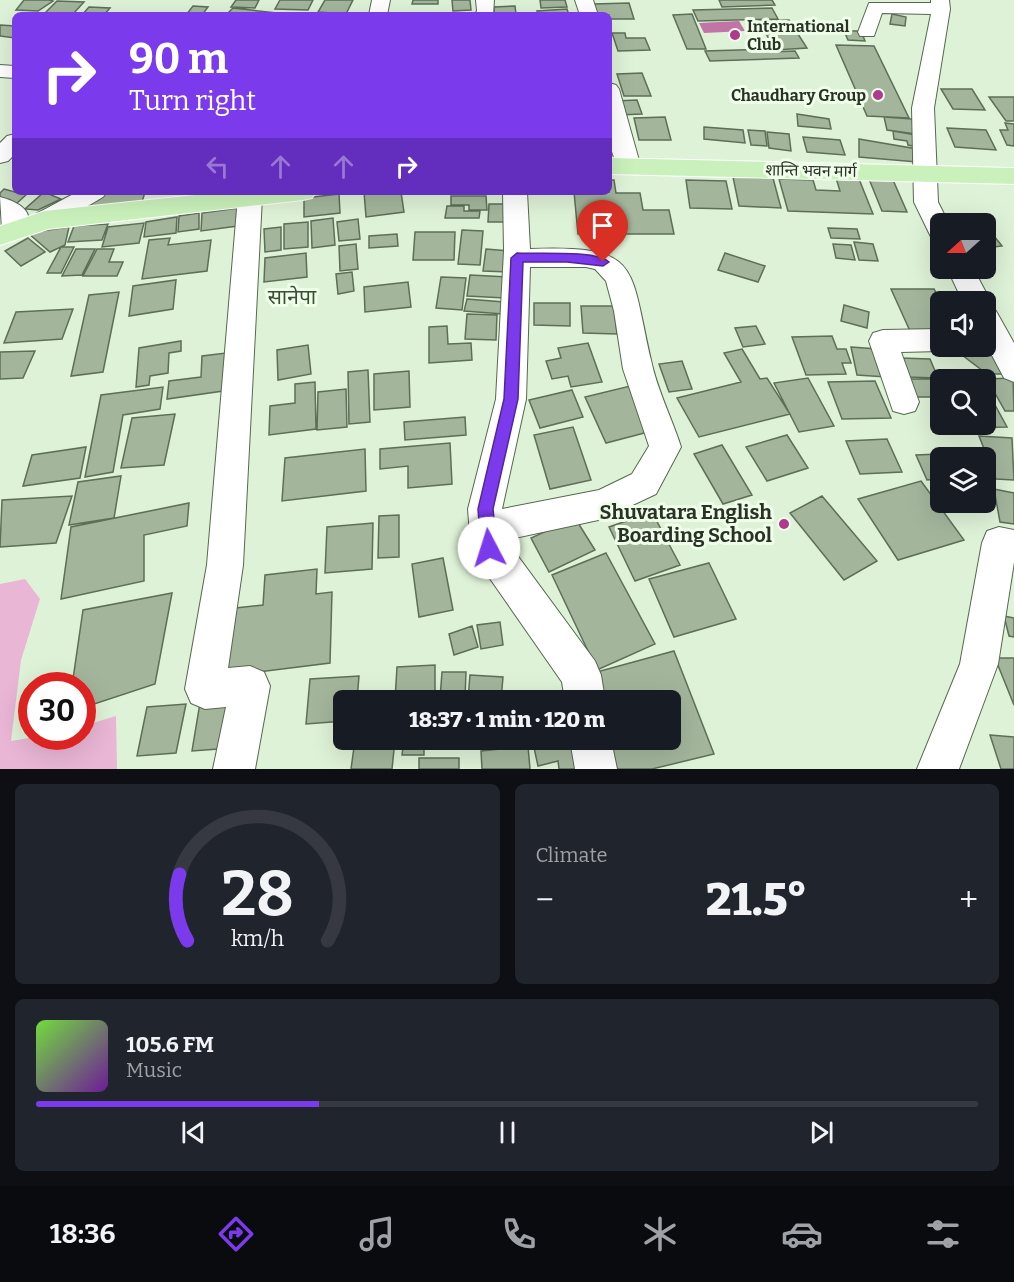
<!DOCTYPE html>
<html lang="en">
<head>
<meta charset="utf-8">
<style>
	:root { --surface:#171b24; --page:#20242c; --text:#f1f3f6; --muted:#9ea1a6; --line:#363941; --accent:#7c3aed }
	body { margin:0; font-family:Bitter,"Noto Sans Devanagari",serif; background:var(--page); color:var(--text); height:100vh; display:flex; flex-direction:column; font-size:22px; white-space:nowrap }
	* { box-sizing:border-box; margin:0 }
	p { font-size:20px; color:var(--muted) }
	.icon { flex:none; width:33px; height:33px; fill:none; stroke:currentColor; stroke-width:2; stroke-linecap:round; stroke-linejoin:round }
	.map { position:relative; height:769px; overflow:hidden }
	.drawer { display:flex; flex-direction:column; gap:15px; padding:15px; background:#0d0f14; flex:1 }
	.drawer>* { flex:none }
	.banner { position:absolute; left:12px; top:12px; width:600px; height:183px; border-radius:9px; box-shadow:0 6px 24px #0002; background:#7c3aed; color:#fff; overflow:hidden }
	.needle { width:39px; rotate:249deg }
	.controls { position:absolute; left:930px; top:213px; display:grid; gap:12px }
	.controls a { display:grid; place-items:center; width:66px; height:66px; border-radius:9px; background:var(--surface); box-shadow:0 6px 24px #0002; font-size:30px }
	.speed { position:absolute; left:18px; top:672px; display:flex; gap:12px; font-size:30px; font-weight:700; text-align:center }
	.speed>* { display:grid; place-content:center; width:78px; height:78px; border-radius:50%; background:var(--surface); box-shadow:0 6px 24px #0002; line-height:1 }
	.speed .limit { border:9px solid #d22; background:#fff; color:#111 }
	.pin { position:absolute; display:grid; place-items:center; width:51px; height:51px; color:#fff; margin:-62px -26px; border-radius:50% 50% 50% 0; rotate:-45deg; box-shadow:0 0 6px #0007 }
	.pin .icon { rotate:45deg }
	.me { position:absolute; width:66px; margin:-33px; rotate:355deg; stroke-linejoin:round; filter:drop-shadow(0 0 4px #0008) }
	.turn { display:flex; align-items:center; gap:21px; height:126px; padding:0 18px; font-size:27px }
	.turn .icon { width:78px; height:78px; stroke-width:2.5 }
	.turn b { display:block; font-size:42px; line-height:51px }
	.lanes { display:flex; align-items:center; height:57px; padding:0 18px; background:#0003; justify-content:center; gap:30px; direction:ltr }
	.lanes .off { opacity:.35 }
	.big { font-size:45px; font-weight:800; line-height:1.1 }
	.drawer .tile { flex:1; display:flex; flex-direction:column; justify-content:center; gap:9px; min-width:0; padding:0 21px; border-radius:9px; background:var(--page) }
	.drawer .dial { align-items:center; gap:0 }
	.dial svg { height:156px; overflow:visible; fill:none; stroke:var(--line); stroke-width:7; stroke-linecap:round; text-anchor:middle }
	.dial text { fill:var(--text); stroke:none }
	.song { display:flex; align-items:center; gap:18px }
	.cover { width:72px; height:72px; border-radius:9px; background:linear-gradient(135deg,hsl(100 70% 55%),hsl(280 70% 35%)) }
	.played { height:6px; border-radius:3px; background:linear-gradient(90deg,var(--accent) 30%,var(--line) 30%) }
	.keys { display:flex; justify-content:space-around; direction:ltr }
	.heat { display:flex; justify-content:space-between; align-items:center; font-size:33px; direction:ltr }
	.drawer .tiles { flex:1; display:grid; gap:15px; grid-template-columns:1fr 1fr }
	.tile:last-child { grid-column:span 2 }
	.trip { position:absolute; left:333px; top:690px; width:348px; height:60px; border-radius:9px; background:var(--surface); box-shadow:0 6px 24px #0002; font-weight:800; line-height:60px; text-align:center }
	.tab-bar { display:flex; height:96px; justify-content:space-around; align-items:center; background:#090b0e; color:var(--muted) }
	.tab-bar .icon { width:42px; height:42px }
	.tab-bar .on { color:var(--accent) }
	.tab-bar b { font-size:27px; color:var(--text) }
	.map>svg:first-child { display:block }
</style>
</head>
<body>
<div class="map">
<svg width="1014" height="769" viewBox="0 0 1014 769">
	<rect width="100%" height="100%" fill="#def2d7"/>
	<path fill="#e9b6d5" d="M25 579 40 599 21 660 11 741 35 737 82 736 83 726 116 716 117 769H0V584Z"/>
	<path fill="#c174a6" d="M739 21 745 31 704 33 699 23Z"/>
	<path fill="#a3b69c" stroke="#5d6f57" stroke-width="1.5" d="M24 0H49L53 1 38 11 16 10Z
		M236 0H259L255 8 231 7Z
		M280 0H313L308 10 275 9Z
		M325 0H353L346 14 318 12Z
		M413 0H438V4H412Z
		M452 0H470L471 10 453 11Z
		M540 0H565L567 7 541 8Z
		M719 0H772L775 5 722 7Z
		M57 1 84 2 73 14 45 13Z
		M629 3 634 19H609V15H597L594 4Z
		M193 6 208 7 202 15H186Z
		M515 6 516 14 531 15H494V7Z
		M89 7 110 8 104 15H82Z
		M233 8 277 13 226 15Z
		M772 8 778 19 698 21 693 10Z
		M567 9 569 15H539L537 11Z
		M692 14 706 49H687L673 15Z
		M892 14 906 17 905 26 890 24Z
		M789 20 807 48 775 50 759 21Z
		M0 25 15 26V38L0 36Z
		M844 31H861L865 41 848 40Z
		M612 33H625L626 38H645L650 50 618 51Z
		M836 45 874 46 909 118 867 116Z
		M768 49 770 52 795 51 799 58 710 61 705 51Z
		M642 73 651 96H624L617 74Z
		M941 89H972L985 110 953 109Z
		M989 97H1014V121H1006Z
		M637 100 642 114 619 115 615 101Z
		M797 114 829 119 831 129 798 126Z
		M665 117 671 140H639L634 118Z
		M884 117 912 119 916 134 887 130Z
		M1005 123 1014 124V146L1007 145 1000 130H1008Z
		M704 127 743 130 745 143 704 139Z
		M947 128 986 130 996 150 955 147Z
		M748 130 765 131 767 146 751 145Z
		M893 131 916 135 917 147 908 145 907 141 894 139Z
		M767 132 789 134 791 151 769 148Z
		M803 137 840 140 845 155 807 152Z
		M859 139 917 149V162L859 157Z
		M733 177 773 178 781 208 739 206Z
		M836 178 859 179 873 214 788 211 779 179 813 180 816 190 840 191Z
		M869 179 893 180 907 212 882 211Z
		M609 180H614L616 193H640L643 210H669L674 234H578L574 192H609Z
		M686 180 726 181 732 209 690 208Z
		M4 189 15 192 27 194 16 204 0 201V193Z
		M44 192 61 199 38 210 25 209Z
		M106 192H145L142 202 86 207Z
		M364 192H401L404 212 366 217Z
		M339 194 340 213 304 217V198Z
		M451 196H486L487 210H469V205H451Z
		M489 204H510V222H488Z
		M447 206H464V211H480L479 218H445Z
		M246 207 245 225 201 231 202 213Z
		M199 213V229L178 232 179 216Z
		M177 217 176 233 144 237 146 222Z
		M333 218 335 245 312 248 311 221Z
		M358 219 360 239 339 241 337 222Z
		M308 222V247L284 249V224Z
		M144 223 139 243 102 247 108 227Z
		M108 224 102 240 68 242 74 226Z
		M986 226 1002 246 986 248Z
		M69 227 65 245 50 252 28 233Z
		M281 227V250L265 252 264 229Z
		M828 228 857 229 860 239 831 238Z
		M462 230 483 231 480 265 458 264Z
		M415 232H455L454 260H413Z
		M397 234 398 246 369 248V236Z
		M28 238 45 252 21 266 5 251Z
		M170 238 168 245 211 240 207 271 142 279 149 240Z
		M854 242 873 244 878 261 859 260Z
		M356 244 358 269 340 271 339 246Z
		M833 244 851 245 855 260 836 258Z
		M61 247H74L61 273H47Z
		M76 249H95L82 275 62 276Z
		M97 249H114L109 262H123L117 276H83Z
		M486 249 511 251 508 272 483 271Z
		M306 253 307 277 264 282 265 258Z
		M725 253 765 266 758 282 718 270Z
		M352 272 354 291 338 294 336 274Z
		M470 275 508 277 505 298 467 296Z
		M441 277 466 278 462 310 436 308Z
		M176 280 173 309 129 316 133 286Z
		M408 282 411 307 365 312 364 287Z
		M891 289H934L941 302 940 331H910Z
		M119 292 103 372 71 376 89 295Z
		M467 299 504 302 503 314 464 311Z
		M534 303H570V326L534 325Z
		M844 305 869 312 867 328 841 321Z
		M581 306H614L617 334 583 333Z
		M73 309 62 339 4 343 16 312Z
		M467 314 497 315 496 340 465 339Z
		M447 326 448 344 471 343 472 360 429 363V327Z
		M756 326 765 344 743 347 735 328Z
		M832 336 837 349H846L851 363H842L846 374 806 375 792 337Z
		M181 341V351L169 353 168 373 150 376 149 385 136 387 139 348Z
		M588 343 602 382 571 387 568 376 552 379 546 361 561 358 558 348Z
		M308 345 311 374 278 380 277 350Z
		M851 347 878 349 886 377 857 375Z
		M989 348 1004 374H987L954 349Z
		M742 349 760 379 767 378 790 414 699 437 677 398 741 382 724 353Z
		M35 351 23 378 0 379V352Z
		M226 353 223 391 167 399 169 381 201 377 202 356Z
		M900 358 930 359 938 378 907 377Z
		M682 361 692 389 669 392 659 364Z
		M368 370 370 422 349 424 348 372Z
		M409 371 410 407 374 410V374Z
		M808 378 834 426 799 432 774 383Z
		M1013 378 1014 411H1005L987 379Z
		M907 379H943L940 380V397H913Z
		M875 381 891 418 842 419 828 382Z
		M315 382 316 429 269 435 270 406 295 403V384Z
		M630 386 652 431 606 443 585 397Z
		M163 387 160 409 123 415 113 472 85 477 101 395Z
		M346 389 347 427 317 430 318 392Z
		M572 390 583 417 540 428 529 400Z
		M986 405H995L1007 427 956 428 955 424H986Z
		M175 414 164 465 121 468 132 418Z
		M465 417 466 435 405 440 404 422Z
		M573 427 591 480 550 489 534 435Z
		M787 435 808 468 767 481 746 447Z
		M979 436 1012 438 1014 480 996 479Z
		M887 439 902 472 860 474 846 441Z
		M450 443 452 484 408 488V466L380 469V449Z
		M722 445 752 495 723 504 694 454Z
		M86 447 80 478 23 486 32 455Z
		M365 449 366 491 282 501 285 458Z
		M940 454V479L927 480 916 455Z
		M121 476 114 518 69 525 78 482Z
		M921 481 964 540 898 560 858 499Z
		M994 489 1014 493V524L1000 522Z
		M72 496 56 543 0 547 2 500Z
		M822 496 877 561 844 580 790 513Z
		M189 503 187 526 144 535V581L61 599 71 527Z
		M652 512 680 565 635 581 609 527Z
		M399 515V557L378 558 379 516Z
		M575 518 595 550 549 572 531 538Z
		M373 523 372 569 325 573 327 527Z
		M606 553 655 644 597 670 552 575Z
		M443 558 453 610 419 617 412 564Z
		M709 563 736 619 674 637 649 579Z
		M317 569 316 594 332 592 330 663 219 677 226 609 263 605 265 575Z
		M172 593 155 684 82 708V686H72L83 610Z
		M1004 616 1014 618V637L1009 636Z
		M500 622 503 645 481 649 477 625Z
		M472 626 478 647 454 655 449 634Z
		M674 651 714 754 652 769H612L606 740H670V700H598L593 673Z
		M995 658H1014V705Z
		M435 665V700H395L397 667Z
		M442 672H466L465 698H440Z
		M470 675 503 677 501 700 468 699Z
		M359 676 357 700H344V721L306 724 310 679Z
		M554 691 555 700H534L533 692Z
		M239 700 232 748 192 751 200 703Z
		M186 704 176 753 137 756 147 707Z
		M990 735 1014 737V769H1001Z
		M355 740H395L392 769H351Z
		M404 740H424V755H402Z
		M547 740H571L578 769H559L558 761 538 766 533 743Z
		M528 746 530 769H482L481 751Z
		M419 758H459V769H419Z"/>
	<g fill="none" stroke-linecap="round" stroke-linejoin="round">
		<g stroke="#566850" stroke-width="2">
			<path id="minor" d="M372 0H390L387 15H369Z
				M476 0H494L493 15H474L477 11Z
				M575 0H593L598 15H580Z
				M931 0H949L950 9 934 108 938 202 949 224H940V239L931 237 914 202 912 108 931 14 882 13 874 36H860L858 32 869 3H931Z
				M0 65 15 66V78L0 77Z
				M609 83 616 85 619 89 640 164 636 169H620C604 146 609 109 609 83Z
				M15 134V154L8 161 0 163V143L7 136Z
				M77 192H107L103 197 54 226 45 228 36 226 33 220 36 214Z
				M241 192H259L262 197 243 565 228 668 250 666 264 672 270 686 255 769H213L226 707 205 709 191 703 185 689 207 565 238 197Z
				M503 192H527L530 249C642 245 629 265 651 360 657 390 672 418 681 447L656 494 603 519 506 540 595 661 601 675 605 700H565L562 682 477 560 471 548 468 509 496 399 504 251ZM530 267H586L595 269 606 281 614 311 623 369 649 446 632 474 599 490 502 509 526 399Z
				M0 197C19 202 38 212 24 235L15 237 6 235 2 229Z
				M947 268H973L991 302 987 308 996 311 1014 343V382L1004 378 986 344V302H963Z
				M940 329V346L950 348 940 351 901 352 919 402 915 411 904 414 893 411 869 341 873 333 883 330Z
				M999 527 1014 530V562L998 664 959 769H917L960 664 982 543 987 531Z
				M570 740H611L617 769H575Z"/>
		</g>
		<g stroke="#fff" stroke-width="2">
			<path id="major" d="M609 158 1014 168V184L609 174Z
				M224 192H316L312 198 303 200 48 229 0 245V226L45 211Z"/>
		</g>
		<use href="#minor" fill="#fff" fill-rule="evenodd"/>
		<use href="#major" fill="#caf1bb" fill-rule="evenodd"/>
	</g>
	<path fill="#7c3aed" stroke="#51269a" stroke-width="1.5" d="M517 253C536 254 597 250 609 262L603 266 567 262H523L518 399 493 509 497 548 495 553 489 556 483 553 481 548 478 509 504 399 511 258Z"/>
	<g fill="#b0388d" stroke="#eefee8" stroke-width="2">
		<circle cx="735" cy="35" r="6"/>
		<circle cx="878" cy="95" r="6"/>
		<circle cx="784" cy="524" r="6"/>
	</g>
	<g text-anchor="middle" stroke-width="6" stroke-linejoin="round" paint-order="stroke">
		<g font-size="16" font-weight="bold" fill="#2a3227" stroke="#eefee8" text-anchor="start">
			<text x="747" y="32">International<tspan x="747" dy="18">Club</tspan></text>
			<text x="866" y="101" text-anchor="end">Chaudhary Group</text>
		</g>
		<g font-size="16" fill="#2a3227" stroke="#eefee8">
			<text transform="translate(811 170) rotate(1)" y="6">शान्ति भवन मार्ग</text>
		</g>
		<g font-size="20" font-weight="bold" fill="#2a3227" stroke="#eefee8" text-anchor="end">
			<text x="772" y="519">Shuvatara English<tspan x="772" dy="23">Boarding School</tspan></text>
		</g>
		<g font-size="21" fill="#3c4d36" stroke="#eefee8">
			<text x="292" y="304">सानेपा</text>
		</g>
	</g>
</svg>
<div class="controls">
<a><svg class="needle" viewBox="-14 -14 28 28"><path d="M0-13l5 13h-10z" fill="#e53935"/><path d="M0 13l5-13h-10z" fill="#9ea1a6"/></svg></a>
<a><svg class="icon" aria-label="sound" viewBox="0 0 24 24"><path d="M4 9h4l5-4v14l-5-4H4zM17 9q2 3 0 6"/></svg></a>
<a><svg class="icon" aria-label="search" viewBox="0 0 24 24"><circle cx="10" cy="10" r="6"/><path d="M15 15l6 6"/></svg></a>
<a><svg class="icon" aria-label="layers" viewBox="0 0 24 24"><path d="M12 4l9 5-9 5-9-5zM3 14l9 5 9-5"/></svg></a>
</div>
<div class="speed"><div class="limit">30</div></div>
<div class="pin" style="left:603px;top:262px;background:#d93025"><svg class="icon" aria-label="arrive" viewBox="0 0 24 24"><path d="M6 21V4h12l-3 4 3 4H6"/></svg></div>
<svg class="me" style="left:489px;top:548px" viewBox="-20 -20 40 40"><circle r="19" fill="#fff"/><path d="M0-13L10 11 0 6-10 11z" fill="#7c3aed"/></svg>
<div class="trip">18:37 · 1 min · 120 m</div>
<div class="banner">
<div class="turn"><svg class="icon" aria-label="right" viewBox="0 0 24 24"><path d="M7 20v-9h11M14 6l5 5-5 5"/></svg><div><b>90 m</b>Turn right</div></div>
<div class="lanes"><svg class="icon off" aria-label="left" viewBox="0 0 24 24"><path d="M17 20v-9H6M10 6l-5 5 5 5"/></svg><svg class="icon off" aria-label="ahead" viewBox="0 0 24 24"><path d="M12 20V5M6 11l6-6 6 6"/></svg><svg class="icon off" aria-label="ahead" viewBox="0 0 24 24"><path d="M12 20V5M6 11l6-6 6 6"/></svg><svg class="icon" aria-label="right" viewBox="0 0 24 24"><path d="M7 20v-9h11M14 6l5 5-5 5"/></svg></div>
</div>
</div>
<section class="drawer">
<div class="tiles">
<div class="tile dial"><svg viewBox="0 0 100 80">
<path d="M14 69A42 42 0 1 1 86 69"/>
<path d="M14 69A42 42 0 0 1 10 35" stroke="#7c3aed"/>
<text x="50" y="56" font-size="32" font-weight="700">28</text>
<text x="50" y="72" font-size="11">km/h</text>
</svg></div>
<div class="tile"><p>Climate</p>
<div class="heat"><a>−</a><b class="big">21.5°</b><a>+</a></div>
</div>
<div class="tile">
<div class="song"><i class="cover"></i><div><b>105.6 FM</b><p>Music</p></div></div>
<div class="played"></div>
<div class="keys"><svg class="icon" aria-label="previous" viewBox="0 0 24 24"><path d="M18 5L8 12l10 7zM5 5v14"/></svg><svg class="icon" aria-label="pause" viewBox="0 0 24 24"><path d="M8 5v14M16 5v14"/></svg><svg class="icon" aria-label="next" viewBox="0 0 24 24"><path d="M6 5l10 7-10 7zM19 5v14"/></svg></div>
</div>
</div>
</section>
<nav class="tab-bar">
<b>18:36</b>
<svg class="icon on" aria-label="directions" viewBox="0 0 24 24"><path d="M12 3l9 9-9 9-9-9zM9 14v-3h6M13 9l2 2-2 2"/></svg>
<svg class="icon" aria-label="music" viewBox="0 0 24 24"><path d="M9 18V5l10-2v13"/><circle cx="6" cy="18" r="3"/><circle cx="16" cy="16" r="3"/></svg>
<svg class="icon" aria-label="phone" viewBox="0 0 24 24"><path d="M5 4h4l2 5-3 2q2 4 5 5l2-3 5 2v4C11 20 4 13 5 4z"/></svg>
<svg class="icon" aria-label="climate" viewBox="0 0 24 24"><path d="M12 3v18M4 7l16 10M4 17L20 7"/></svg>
<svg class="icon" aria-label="car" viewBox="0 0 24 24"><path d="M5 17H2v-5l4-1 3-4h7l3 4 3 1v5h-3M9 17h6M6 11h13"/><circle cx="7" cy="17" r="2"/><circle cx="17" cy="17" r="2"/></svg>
<svg class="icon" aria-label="filters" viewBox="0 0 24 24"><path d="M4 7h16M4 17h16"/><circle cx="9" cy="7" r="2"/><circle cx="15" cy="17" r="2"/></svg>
</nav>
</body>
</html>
